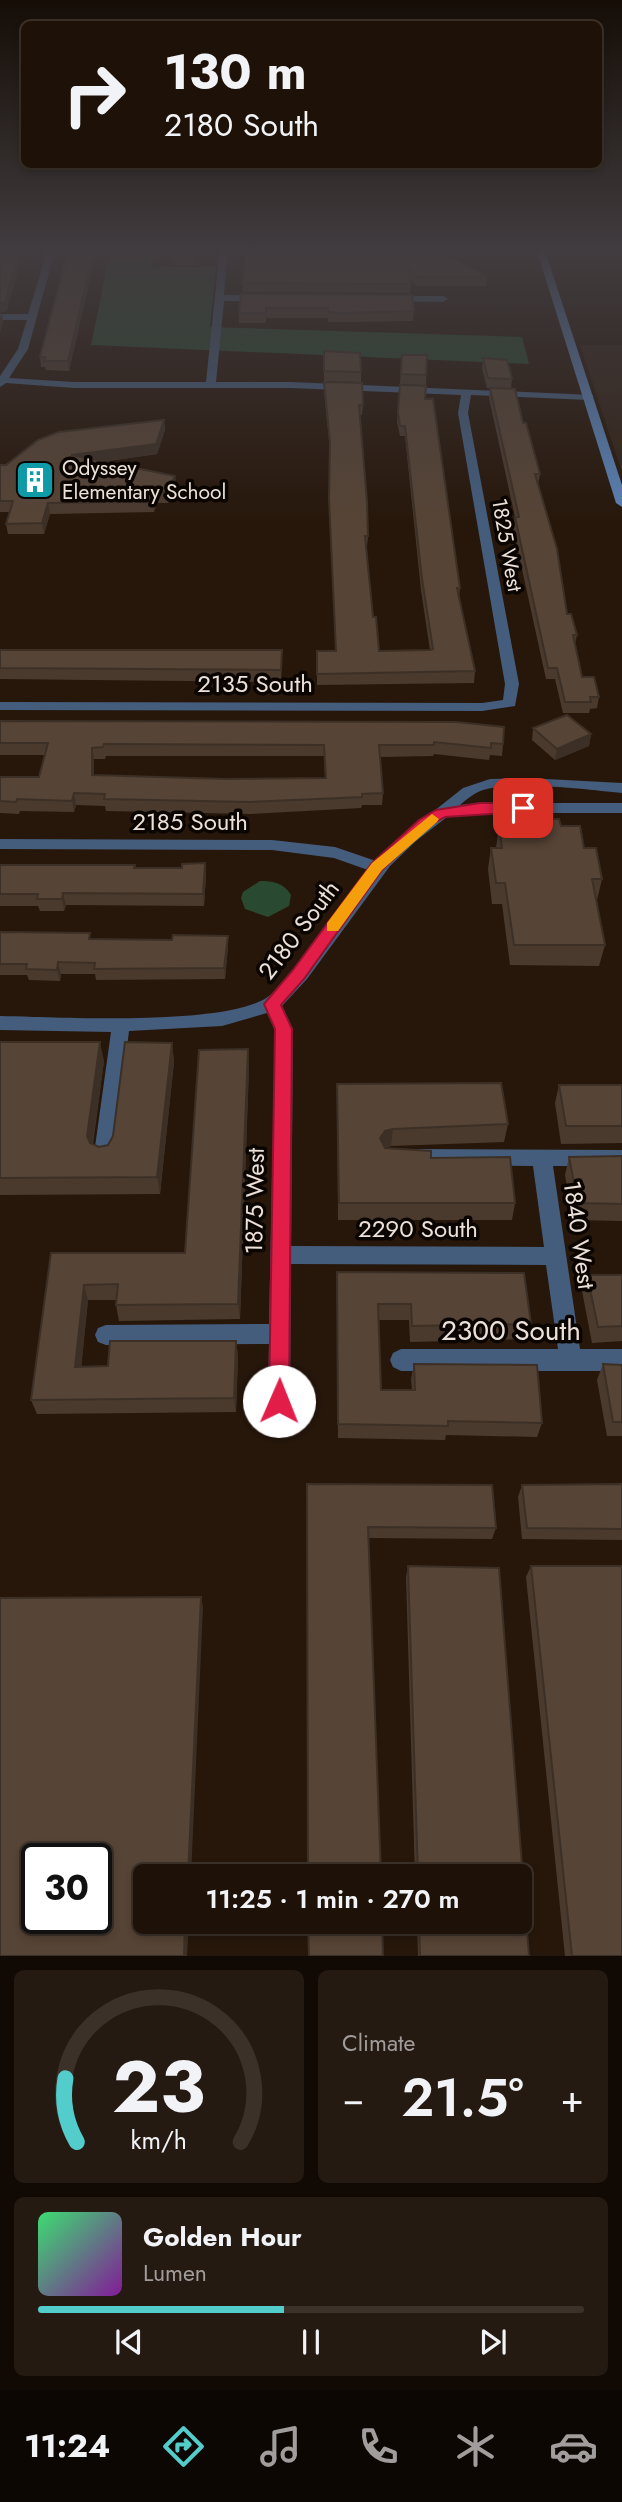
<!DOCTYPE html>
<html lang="en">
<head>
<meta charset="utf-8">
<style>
	:root { --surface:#1d1108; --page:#251a12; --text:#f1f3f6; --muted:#a09d9c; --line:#3b3129; --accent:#52cdcc }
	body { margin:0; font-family:Jost,sans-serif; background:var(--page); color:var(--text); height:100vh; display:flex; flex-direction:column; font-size:26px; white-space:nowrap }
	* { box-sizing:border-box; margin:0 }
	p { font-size:23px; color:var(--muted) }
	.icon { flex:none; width:38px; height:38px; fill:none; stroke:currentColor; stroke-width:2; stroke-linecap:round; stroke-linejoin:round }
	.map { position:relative; height:1956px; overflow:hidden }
	.drawer { display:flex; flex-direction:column; gap:14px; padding:14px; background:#100904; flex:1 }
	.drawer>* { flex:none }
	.guide { position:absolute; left:21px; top:21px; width:581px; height:147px; border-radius:10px; box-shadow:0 4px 10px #0003,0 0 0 2px var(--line); background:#1d1108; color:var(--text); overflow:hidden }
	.speed { position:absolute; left:21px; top:1843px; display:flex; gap:14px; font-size:35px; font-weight:700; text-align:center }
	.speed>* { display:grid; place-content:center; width:91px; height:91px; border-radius:50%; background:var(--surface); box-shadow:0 4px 10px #0003,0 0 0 2px var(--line); line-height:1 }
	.speed .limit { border:4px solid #111; border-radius:10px; background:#fff; color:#111 }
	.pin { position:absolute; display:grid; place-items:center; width:60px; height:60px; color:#fff; margin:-30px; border-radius:14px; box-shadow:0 4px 10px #0006 }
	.me { position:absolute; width:77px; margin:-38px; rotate:1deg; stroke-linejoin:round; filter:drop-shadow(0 0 5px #0008) }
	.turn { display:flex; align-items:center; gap:24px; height:147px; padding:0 28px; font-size:32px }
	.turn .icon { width:91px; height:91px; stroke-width:2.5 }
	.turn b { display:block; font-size:49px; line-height:60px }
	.big { font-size:52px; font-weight:600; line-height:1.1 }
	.drawer .tile { flex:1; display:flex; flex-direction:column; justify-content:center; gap:10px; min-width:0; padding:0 24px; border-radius:10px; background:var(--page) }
	.drawer .dial { align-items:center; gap:0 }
	.dial svg { height:182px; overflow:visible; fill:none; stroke:var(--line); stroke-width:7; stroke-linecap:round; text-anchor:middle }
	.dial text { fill:var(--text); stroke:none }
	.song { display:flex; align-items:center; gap:21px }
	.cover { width:84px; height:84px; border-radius:10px; background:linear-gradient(135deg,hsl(140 70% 55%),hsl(290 70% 35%)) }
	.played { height:7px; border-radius:4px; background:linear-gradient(90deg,var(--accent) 45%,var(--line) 45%) }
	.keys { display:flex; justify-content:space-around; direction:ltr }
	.heat { display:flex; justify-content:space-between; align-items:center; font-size:38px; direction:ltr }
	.drawer .tiles { flex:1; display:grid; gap:14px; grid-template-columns:1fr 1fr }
	.tile:last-child { grid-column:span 2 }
	.trip { position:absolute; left:133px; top:1864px; width:399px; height:70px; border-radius:10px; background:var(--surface); box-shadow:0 4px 10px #0003,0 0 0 2px var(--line); font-weight:600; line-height:70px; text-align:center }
	.tab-bar { display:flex; height:112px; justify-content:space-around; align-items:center; background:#0c0703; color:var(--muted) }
	.tab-bar .icon { width:49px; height:49px }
	.tab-bar .current { color:var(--accent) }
	.tab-bar b { font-size:32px; color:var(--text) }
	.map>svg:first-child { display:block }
</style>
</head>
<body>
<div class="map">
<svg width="622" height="1956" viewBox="0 0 622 1956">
	<rect width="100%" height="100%" fill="#27170b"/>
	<path fill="#322318" d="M580 345H622V472Z"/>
	<path fill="#294a31" d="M111 248H155L153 267H216L210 327 522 337 529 364 91 345Z
		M260 881C273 881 284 883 291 895L289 906 268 917 245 909 241 898 243 892Z"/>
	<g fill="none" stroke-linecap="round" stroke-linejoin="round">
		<path fill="#445d7d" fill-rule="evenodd" d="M43 248H51L53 258 28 349 9 378 74 382H206L220 248H228L224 295H264L269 298 264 301H224L216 382H291L593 395V399L589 400 471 395 468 413 519 684 515 706 482 711 0 710V702L482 703 503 700 505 684 458 413 461 395 291 388H74L6 383 0 387V376L18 349 27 320H0V314H28L45 258Z
			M390 296H443L448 299 443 302 387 301 385 299Z
			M527 778 622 783V793C586 789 518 781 483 790 474 793 467 799 460 805L480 803H622V813H480L447 817 416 841 390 866 307 979 282 1006 293 1029 291 1246 544 1247 533 1166 409 1165 402 1163 399 1157 402 1151 409 1149 622 1150V1166H553L580 1349H622V1371H401L393 1367 390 1360 393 1353 401 1349H558L546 1265 291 1264 290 1401 287 1409 279 1412 271 1409 268 1401 269 1344 106 1345 98 1342 95 1335 98 1328 106 1325 269 1324 275 1029 267 1013 222 1026 129 1031 114 1154 111 1160 104 1162 97 1160 94 1154 111 1032 0 1030V1016C56 1017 229 1027 269 996 307 967 337 908 368 870L334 858 272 850 0 849V839L272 840 335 847 376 861 405 834 463 788 490 779Z"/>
		<path fill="#5a82b6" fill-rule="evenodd" d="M536 248H544L622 485V507L616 503Z"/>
	</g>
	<path fill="#4a3a2e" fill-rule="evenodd" d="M69 248H97L69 371 46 370 45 367H41L40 357Z
		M169 248H198L196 265H175V251H170Z
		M247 248 487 277 486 286H417L410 280V293L243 292 242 283Z
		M241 294 414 311 413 321 342 322H328V318H266V323H239V313Z
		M324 351 361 372V382L324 381Z
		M402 355H427L426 385 400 384Z
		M483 358 512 379 511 389 487 388 482 368Z
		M324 382 363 405 362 415H360L368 536 367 547H366L373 617 379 651 430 650 421 590 405 436H400L397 422 400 385 425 399 460 588 459 597 475 671 474 683 317 685V651H336L329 509 330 451 324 392Z
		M490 388 523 423 540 474 538 484 567 614 577 635 575 644 582 677 599 697 597 708 590 709 589 713H563L555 679H546L513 528 515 517 489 398Z
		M164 420 165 430 157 454 102 462 175 476 176 487 168 503H157L154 512 50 514 44 534H8L6 524 10 512H0V465H6Z
		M0 650 282 662 281 682 0 679Z
		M0 721 456 722 503 744 502 756 490 755 489 760 434 754 433 756 380 757 383 793 382 805H362L361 808 250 814 106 811 105 806 76 805 74 812 20 811 19 814 0 813V777H39L45 755H0ZM106 756H324L325 778 225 779 94 775V759H105Z
		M533 728 591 734 589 746 555 760 532 740Z
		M520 819 561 826 584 848 602 879 597 900H596L605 945 599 966 510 965 502 904H492L488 869 491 848H496L499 825H519Z
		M205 863 206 876 204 906 66 905 64 911H40L38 906H0V865L135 868H182Z
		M0 932 92 939 228 947 225 979 96 980 95 974H61L60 981 29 980 27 975H0Z
		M0 1042 104 1061 93 1144 99 1147 108 1145 172 1043 174 1062 160 1194 0 1195Z
		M248 1049 249 1067 240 1319 119 1321 116 1305V1300H88L81 1367 108 1366 236 1341 238 1356 236 1412 37 1414 31 1400 51 1253H185Z
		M337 1084 508 1124 504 1142 391 1146 385 1148 431 1158 515 1203 512 1220H338Z
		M559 1085H622V1143L561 1144 555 1103Z
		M622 1156V1221L573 1220 565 1175 569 1157Z
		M337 1272 531 1324 527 1339 410 1342 409 1320H379L381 1390H412L411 1379 414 1364 542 1423 537 1437 446 1435 445 1440 338 1438Z
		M587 1275H622V1341L592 1343 582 1291Z
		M603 1364 622 1365V1436H607L597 1380Z
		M307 1484 496 1528 492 1539 368 1538Z
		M622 1484V1540L522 1539 518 1497 522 1485Z
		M408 1566 499 1568 529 1956H418L417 1922H520V1876H415L406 1577Z
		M531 1566 622 1956H565L526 1577Z"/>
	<path fill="#3c3026" d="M16 248H19L20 252 18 256 20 264 7 311 0 313V303Z
		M94 248H97L69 371 68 361Z
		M196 248H198L196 265 195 256Z
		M2 313 3 323 0 333V318Z
		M164 420 165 430 157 454 72 466 71 455Z
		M175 476 176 487 168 503 167 492Z
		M156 493 157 503 154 512 153 501Z
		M48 503 50 514 44 534 42 523Z
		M591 734 589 746 555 760 557 749Z
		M92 748 94 759V787L92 775Z
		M74 793 76 805 74 812 72 801Z
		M205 863 206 876 204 906 203 894Z
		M63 893 66 905 64 911 62 899Z
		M228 936V947L225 979 224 968Z
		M58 962 61 974 60 981 57 970Z
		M100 1042 104 1061 91 1154 87 1136Z
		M172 1043 174 1062 160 1194 157 1177Z
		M248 1049 249 1067 240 1319 238 1304Z
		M393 1129 391 1146 383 1148 380 1138 385 1131Z
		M84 1285 88 1300 80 1381 75 1367Z
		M236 1341 238 1356 236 1412 234 1398Z
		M201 1597 203 1607 191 1876H188Z
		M185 1922H189L187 1956H184Z"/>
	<path fill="#564436" stroke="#3c3026" stroke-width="2" fill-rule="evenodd" d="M0 248H16L14 255H18L5 302 0 303Z
		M69 248H94L68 361H44L45 357H40Z
		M175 248H196L195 256H174Z
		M247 248H431L487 277H418L409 269 410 284 242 283Z
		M241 294 412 295 414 311 342 313 328 312V308H266V313H239Z
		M324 351 360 353 361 372 324 371Z
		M402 355H427L426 375 401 374Z
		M483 358 507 360 512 379 488 378Z
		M324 382 362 383 363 405H359L367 502 368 536H365L373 617H376L379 651 430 650 433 649 422 579 405 426H400L398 412 400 385 426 386 425 399H433L460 588H457L475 671 317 674V651H336L329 499 330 441Z
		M490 388 515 389 523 423H526L540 474H535L557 549 567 614H571L577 635H573L582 677H594L599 697H590L591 702H565L557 668H548L515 517H519Z
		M164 420 156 444 71 455 175 476 167 492 156 493 153 501 48 503 42 523 6 524 13 501H0V465H6L38 440 59 432Z
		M0 650H282L281 670 0 668Z
		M567 715 591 734 557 749 533 728Z
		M0 721 456 722 504 727 503 744 491 743V748L434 742V745H379L383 793 362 794V797L249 802 104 799 105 794 74 793 72 801 17 799 16 802 0 801V777H39L48 743H0ZM104 744 324 745 326 778 225 779 92 775V748L103 747Z
		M520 819H559L561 826H580L584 848H596L602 879H592L605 945H514L505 883H496L491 848H502L499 825H521Z
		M205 863 203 894 63 893 62 899H37L38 894H0V865H135L134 868H182V864Z
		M0 932 90 933 89 939 172 940 173 935 228 936 224 968 94 969 95 963 58 962 57 970 26 969 27 964H0Z
		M0 1042H100L87 1136 90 1143 99 1147 108 1145 113 1136 125 1042 172 1043 157 1177 0 1178Z
		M248 1049 238 1304 116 1305 118 1284 84 1285 75 1367 108 1366 110 1341H236L234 1398 31 1400 51 1253H185L199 1050Z
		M501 1083 508 1124 393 1129 385 1131 380 1138 385 1148 431 1151V1158L510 1157 515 1203H339L337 1084Z
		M559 1085H622V1126H566Z
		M622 1156V1204L578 1203 569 1157Z
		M337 1272 524 1273 531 1324 412 1326 411 1304H378L381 1390H415L414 1364 537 1365 542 1423 448 1421V1426L338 1424Z
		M587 1275H622V1326L598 1327Z
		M603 1364 622 1365V1422H613Z
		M307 1484 492 1485 496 1528 368 1527 381 1876H308Z
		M622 1484V1529L527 1528 522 1485Z
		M408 1566 499 1568 529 1956H420L419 1922H520V1876H418Z
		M531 1566H622V1956H572Z
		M201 1597 188 1876H145V1922H185L184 1956H0V1598ZM37 1858H96V1918H37Z
		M308 1922H382L383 1956H309Z"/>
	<linearGradient id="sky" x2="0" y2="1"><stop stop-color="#150d06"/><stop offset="0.48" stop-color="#413c3f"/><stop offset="1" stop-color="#413c3f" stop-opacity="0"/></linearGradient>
	<rect width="622" height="522" fill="url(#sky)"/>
	<path fill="#e11d48" stroke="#92132f" stroke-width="2" d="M480 803H523L530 808 523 812 445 817 429 826 382 870 304 979 281 1005 292 1029 289 1401 286 1408 279 1411 272 1408 269 1401 275 1029 264 1004 293 970 372 863 419 820 436 810Z"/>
	<path fill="#f59e0b" d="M432 814 439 819 437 822 382 870 338 931H327V923L372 863Z"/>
	<defs>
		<g id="building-square" transform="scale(2.0125)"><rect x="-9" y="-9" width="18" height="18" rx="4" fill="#0f9aa8" stroke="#0b0502"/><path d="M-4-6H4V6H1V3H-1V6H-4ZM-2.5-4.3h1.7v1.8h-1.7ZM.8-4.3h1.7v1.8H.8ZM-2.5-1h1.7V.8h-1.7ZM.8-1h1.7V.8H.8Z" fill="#fff"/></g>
	</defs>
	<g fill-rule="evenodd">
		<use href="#building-square" x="35" y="480"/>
	</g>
	<g text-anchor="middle" stroke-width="7" stroke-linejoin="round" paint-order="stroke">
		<g font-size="21" fill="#ece1d9" stroke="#0b0502" text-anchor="start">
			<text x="62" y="475">Odyssey<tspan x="62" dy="24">Elementary School</tspan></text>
		</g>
		<g font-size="21" fill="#ece1d9" stroke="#0b0502">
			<text transform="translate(507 545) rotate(80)" y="7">1825 West</text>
		</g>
		<g font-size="24" fill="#ece1d9" stroke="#0b0502">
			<text x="255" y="692">2135 South</text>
			<text x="190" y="830">2185 South</text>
			<text transform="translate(299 930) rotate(-53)" y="8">2180 South</text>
			<text transform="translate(255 1201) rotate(-89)" y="8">1875 West</text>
			<text x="418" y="1237">2290 South</text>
			<text transform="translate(579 1235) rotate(82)" y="8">1840 West</text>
		</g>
		<g font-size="28" fill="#ece1d9" stroke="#0b0502">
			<text x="511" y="1340">2300 South</text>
		</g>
	</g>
</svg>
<div class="speed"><div class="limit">30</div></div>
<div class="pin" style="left:523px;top:808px;background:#d93025"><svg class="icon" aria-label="arrive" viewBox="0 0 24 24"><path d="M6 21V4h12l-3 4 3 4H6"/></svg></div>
<svg class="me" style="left:279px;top:1401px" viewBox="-20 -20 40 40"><circle r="19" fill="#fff"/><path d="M0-13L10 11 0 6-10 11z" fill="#e11d48"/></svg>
<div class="trip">11:25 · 1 min · 270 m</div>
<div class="guide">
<div class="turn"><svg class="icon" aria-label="right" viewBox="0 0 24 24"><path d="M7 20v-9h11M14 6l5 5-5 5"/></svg><div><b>130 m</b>2180 South</div></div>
</div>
</div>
<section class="drawer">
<div class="tiles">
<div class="tile dial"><svg viewBox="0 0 100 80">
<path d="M14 69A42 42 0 1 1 86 69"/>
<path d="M14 69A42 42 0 0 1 9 41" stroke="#52cdcc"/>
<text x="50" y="56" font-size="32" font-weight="700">23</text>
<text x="50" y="72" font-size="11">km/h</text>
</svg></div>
<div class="tile"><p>Climate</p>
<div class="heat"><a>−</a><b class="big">21.5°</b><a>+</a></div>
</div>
<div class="tile">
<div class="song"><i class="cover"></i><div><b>Golden Hour</b><p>Lumen</p></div></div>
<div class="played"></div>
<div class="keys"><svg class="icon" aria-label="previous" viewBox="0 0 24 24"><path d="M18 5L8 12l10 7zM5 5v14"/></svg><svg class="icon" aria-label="pause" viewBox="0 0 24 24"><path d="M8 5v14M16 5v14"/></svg><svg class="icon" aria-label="next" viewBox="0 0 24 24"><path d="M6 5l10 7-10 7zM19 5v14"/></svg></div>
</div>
</div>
</section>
<nav class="tab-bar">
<b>11:24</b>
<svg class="icon current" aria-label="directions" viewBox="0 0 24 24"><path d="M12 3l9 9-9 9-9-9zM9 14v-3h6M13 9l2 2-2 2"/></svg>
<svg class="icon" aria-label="music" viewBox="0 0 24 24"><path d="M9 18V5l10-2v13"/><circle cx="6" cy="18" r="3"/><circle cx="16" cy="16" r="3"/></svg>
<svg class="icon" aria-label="phone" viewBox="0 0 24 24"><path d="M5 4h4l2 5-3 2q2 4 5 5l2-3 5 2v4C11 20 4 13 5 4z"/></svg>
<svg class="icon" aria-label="climate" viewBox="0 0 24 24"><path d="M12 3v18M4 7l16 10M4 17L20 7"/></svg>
<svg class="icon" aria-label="car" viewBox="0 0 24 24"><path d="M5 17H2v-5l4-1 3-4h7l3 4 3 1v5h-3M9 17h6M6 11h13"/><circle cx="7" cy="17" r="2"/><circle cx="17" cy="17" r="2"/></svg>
</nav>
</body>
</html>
